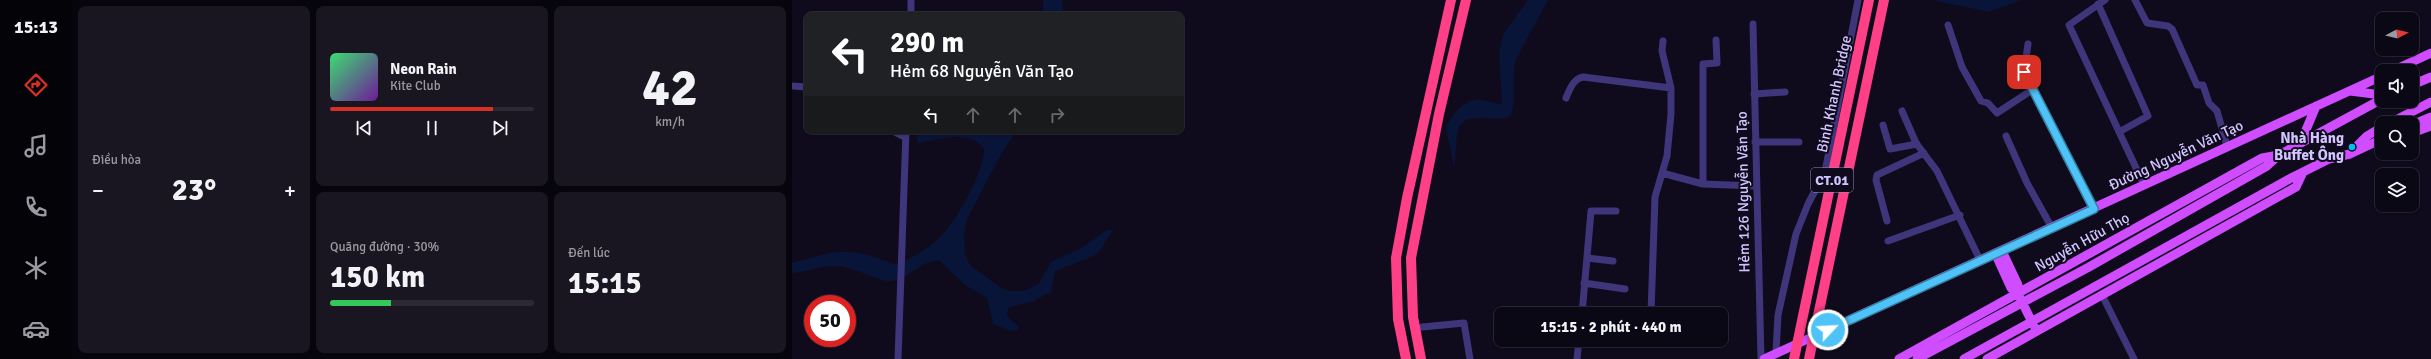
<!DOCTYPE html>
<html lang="vi">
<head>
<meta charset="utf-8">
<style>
	:root { --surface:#0b0815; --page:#191622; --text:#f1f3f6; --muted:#9a9aa0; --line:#2b2934; --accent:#d93025 }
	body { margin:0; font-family:Signika,sans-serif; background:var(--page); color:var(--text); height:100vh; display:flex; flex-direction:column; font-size:15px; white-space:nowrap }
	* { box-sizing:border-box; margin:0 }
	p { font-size:13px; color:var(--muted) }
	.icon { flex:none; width:22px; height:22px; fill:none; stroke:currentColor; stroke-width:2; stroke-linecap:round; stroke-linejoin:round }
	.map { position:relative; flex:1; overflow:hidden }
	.panel { display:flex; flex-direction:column; gap:6px; padding:6px; background:#06040c; width:720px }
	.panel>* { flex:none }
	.top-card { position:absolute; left:12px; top:12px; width:380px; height:122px; border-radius:8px; box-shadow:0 1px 3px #0004,0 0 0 1px var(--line); background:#202124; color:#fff; overflow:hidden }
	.needle { width:26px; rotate:83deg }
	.fabs { position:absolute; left:1583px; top:12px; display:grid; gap:8px }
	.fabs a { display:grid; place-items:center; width:44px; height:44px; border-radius:8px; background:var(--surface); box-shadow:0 1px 3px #0004,0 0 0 1px var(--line); font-size:20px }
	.speed { position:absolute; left:12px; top:295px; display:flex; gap:8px; font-size:20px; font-weight:700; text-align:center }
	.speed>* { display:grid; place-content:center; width:52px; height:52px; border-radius:50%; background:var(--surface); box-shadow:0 1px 3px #0004,0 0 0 1px var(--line); line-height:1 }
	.speed .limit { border:6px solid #d22; background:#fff; color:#111 }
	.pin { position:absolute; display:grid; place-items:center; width:34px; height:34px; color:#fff; margin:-17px; border-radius:8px; box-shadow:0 2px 6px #0006 }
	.me { position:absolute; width:44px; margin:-22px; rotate:65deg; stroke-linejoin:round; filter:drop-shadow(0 0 3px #0008) }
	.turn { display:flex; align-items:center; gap:14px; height:84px; padding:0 20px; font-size:18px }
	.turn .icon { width:52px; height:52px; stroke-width:2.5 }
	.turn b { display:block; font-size:28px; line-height:34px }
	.lanes { display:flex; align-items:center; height:38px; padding:0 20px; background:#0003; justify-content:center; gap:20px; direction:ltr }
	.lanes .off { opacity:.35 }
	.big { font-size:30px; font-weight:800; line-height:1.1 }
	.panel .widget { flex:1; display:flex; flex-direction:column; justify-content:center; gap:6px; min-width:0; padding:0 14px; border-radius:8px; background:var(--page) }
	.panel .dial { align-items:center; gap:0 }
	.dial b { font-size:52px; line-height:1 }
	.song { display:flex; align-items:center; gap:12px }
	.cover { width:48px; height:48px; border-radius:6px; background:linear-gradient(135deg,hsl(140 70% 55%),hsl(280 70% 35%)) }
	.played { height:4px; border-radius:2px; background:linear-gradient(90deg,var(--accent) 80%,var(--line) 80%) }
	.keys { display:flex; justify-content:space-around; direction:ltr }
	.heat { display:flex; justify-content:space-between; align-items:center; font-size:22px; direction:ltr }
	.charge { height:6px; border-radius:3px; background:linear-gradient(90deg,#34c759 30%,var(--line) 0) }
	.panel .tiles { flex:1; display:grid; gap:6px; grid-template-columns:repeat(3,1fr) }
	.widget:first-child { grid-row:span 2 }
	.trip { position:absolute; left:702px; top:307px; width:234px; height:40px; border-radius:8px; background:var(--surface); box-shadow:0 1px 3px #0004,0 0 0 1px var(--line); font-weight:800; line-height:40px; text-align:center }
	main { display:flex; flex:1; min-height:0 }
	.tab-bar { display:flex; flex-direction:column; width:72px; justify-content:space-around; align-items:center; background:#040308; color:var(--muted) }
	.tab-bar .icon { width:28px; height:28px }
	.tab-bar .active { color:var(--accent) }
	.tab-bar b { font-size:18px; color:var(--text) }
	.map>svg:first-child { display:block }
</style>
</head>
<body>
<main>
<nav class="tab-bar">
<b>15:13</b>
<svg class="icon active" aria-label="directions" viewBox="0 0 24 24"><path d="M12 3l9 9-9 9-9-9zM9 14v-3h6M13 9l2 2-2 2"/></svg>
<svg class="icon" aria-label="music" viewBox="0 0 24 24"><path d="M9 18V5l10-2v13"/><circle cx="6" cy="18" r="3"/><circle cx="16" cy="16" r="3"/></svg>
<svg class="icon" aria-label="phone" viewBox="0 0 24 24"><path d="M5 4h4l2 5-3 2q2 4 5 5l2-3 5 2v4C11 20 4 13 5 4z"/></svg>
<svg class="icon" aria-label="climate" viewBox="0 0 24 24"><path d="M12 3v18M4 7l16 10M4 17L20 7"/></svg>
<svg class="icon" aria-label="car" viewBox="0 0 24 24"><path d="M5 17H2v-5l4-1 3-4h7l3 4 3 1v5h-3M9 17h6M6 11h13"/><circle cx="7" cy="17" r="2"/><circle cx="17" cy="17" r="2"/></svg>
</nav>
<section class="panel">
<div class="tiles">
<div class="widget"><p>Điều hòa</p>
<div class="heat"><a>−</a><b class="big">23°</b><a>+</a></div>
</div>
<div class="widget">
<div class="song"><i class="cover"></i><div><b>Neon Rain</b><p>Kite Club</p></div></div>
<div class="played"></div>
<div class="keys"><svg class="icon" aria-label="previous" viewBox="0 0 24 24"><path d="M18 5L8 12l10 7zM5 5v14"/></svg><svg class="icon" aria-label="pause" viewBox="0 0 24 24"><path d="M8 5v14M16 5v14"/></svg><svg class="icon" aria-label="next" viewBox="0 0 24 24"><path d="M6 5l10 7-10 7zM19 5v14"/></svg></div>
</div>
<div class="widget dial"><b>42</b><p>km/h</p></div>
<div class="widget"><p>Quãng đường · 30%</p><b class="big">150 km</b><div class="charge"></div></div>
<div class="widget"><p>Đến lúc</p><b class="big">15:15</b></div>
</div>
</section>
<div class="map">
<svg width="1639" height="359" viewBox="0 0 1639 359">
	<rect width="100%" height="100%" fill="#0f0b1c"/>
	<path fill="#081438" d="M251 0H270L271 15H251Z
		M736 0H756L724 59C719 77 725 96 719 115 707 125 672 108 666 130 663 141 665 155 662 167L654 128C660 114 673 98 689 100 696 101 702 103 708 104L710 103 707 53 711 34Z
		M1140 0H1230L1197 12Z
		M137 131H224L206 160 175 219 172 235 173 254 178 265 209 288 217 291H232L246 284 260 261 288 249 315 230 322 229 309 249 302 256 263 271 259 292 242 301 216 308 215 316 227 327 226 330 219 331 201 324 195 298 173 285 148 261C131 258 117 280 98 281 88 282 62 267 45 266 31 265 14 272 0 273V263C45 250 57 246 102 264H108C120 257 134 250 144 241 163 224 191 174 192 150 181 128 145 140 126 143L124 136Z"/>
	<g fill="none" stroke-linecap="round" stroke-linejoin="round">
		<path stroke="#3f357b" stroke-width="7" d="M1313 0 1277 25 1352 185
			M1343 0 1355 23 1376 26 1380 29 1405 85H1411L1417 103 1425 111 1435 146
			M1306 4 1356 116 1327 132
			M119 15V0
			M961 24 969 359
			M1156 25 1170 67 1189 101 1196 103 1205 113 1240 90
			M1236 44 1232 72 1233 77 1302 209
			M0 86 15 87
			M962 94 993 92
			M774 98C778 89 781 79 791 77L879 88
			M1110 111 1124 143 1145 171 1188 260
			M1091 125 1098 149 1125 144
			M101 131 113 137
			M1214 136 1235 183 1260 228
			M963 142H1007
			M870 173 911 184 964 186
			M911 184V64L925 63 924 40
			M1095 221 1084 180 1085 175 1132 153
			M1096 241 1168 215
			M795 258 821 261
			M792 283 833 289
			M1310 295 1342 359
			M859 313 863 197 875 156 879 114V88L870 51 871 41
			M790 314 799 211H824
			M630 327 672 323 678 359
			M984 352 986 315 1004 234 1016 204 1033 172 1066 0
			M106 359 114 131
			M785 359 787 340"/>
		<path stroke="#cf4cff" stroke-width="9" d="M1600 71 1639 53
			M1620 85 1639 77
			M1558 91 1590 95
			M1598 123 1639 102
			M1620 125 1639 117
			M1620 133 1639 126
			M1509 142 1524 106
			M1560 151 1575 136 1590 127
			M1210 251 1226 285V294
			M1203 253 1219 288 1226 294 1242 326
			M972 359 1590 76
			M1107 359 1470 158 1487 155
			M1125 359 1297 267 1475 166 1487 155 1590 99
			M1172 359 1501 177 1537 159 1558 154 1590 139
			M1195 359 1504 187 1511 172"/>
		<path stroke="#ff4087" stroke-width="10" d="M614 359 606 319 604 258 615 198 659 0
			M629 359 621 317 619 258 647 114 674 0
			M1002 359 1077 0
			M1017 359 1092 0"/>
	</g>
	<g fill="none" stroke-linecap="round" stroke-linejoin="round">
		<g stroke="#337fa1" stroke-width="10">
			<path id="route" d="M1036 330 1302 209 1232 72"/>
		</g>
		<use href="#route" stroke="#4fc3f7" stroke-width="7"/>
	</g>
	<circle fill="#00bff0" stroke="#0f0b1c" stroke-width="1.5" cx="1560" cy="147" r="4"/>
	<g text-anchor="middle" stroke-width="4" stroke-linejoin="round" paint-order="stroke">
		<rect fill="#0f0b1c" stroke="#988dbb" stroke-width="1" x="1019" y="168" width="42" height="24" rx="3"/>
		<g font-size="14" font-weight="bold" fill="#d2c5ff">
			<text x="1040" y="185">CT.01</text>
		</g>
		<g font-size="15" fill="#d2c5ff" stroke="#0f0b1c">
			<text transform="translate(1042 94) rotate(-78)" y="5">Binh Khanh Bridge</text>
			<text transform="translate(1384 155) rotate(-25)" y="5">Đường Nguyễn Văn Tạo</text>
			<text transform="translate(951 192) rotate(-91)" y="5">Hẻm 126 Nguyễn Văn Tạo</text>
			<text transform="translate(1290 242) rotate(-29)" y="5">Nguyễn Hữu Thọ</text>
		</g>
		<g font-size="15" font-weight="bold" fill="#d2c5ff" stroke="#0f0b1c" text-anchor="end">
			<text x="1552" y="143">Nhà Hàng<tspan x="1552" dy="17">Buffet Ông</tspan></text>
		</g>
	</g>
</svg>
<div class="fabs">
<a><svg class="needle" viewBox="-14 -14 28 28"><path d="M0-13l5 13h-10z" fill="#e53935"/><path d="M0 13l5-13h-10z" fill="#9a9aa0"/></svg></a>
<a><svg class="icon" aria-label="sound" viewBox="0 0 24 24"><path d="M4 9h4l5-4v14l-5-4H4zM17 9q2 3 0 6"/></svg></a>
<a><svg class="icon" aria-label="search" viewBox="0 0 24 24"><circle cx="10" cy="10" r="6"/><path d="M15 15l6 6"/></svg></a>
<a><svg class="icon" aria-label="layers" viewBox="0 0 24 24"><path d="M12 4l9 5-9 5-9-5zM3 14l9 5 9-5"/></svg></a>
</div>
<div class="speed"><div class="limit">50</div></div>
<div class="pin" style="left:1232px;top:72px;background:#d93025"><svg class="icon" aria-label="arrive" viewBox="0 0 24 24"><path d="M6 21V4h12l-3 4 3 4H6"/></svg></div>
<svg class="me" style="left:1036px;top:330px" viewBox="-20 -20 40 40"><circle r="17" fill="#4fc3f7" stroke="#fff" stroke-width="3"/><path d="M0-11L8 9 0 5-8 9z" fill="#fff"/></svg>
<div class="trip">15:15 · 2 phút · 440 m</div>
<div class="top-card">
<div class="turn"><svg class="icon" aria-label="left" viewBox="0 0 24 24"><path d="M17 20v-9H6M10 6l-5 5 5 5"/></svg><div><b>290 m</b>Hẻm 68 Nguyễn Văn Tạo</div></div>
<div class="lanes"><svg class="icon" aria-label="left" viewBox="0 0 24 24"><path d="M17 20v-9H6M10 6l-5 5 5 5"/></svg><svg class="icon off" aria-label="ahead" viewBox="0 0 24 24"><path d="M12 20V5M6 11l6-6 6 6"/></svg><svg class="icon off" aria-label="ahead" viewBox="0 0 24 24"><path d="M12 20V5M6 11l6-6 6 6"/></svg><svg class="icon off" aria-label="right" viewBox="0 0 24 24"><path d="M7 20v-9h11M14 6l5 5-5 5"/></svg></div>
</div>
</div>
</main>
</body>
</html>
